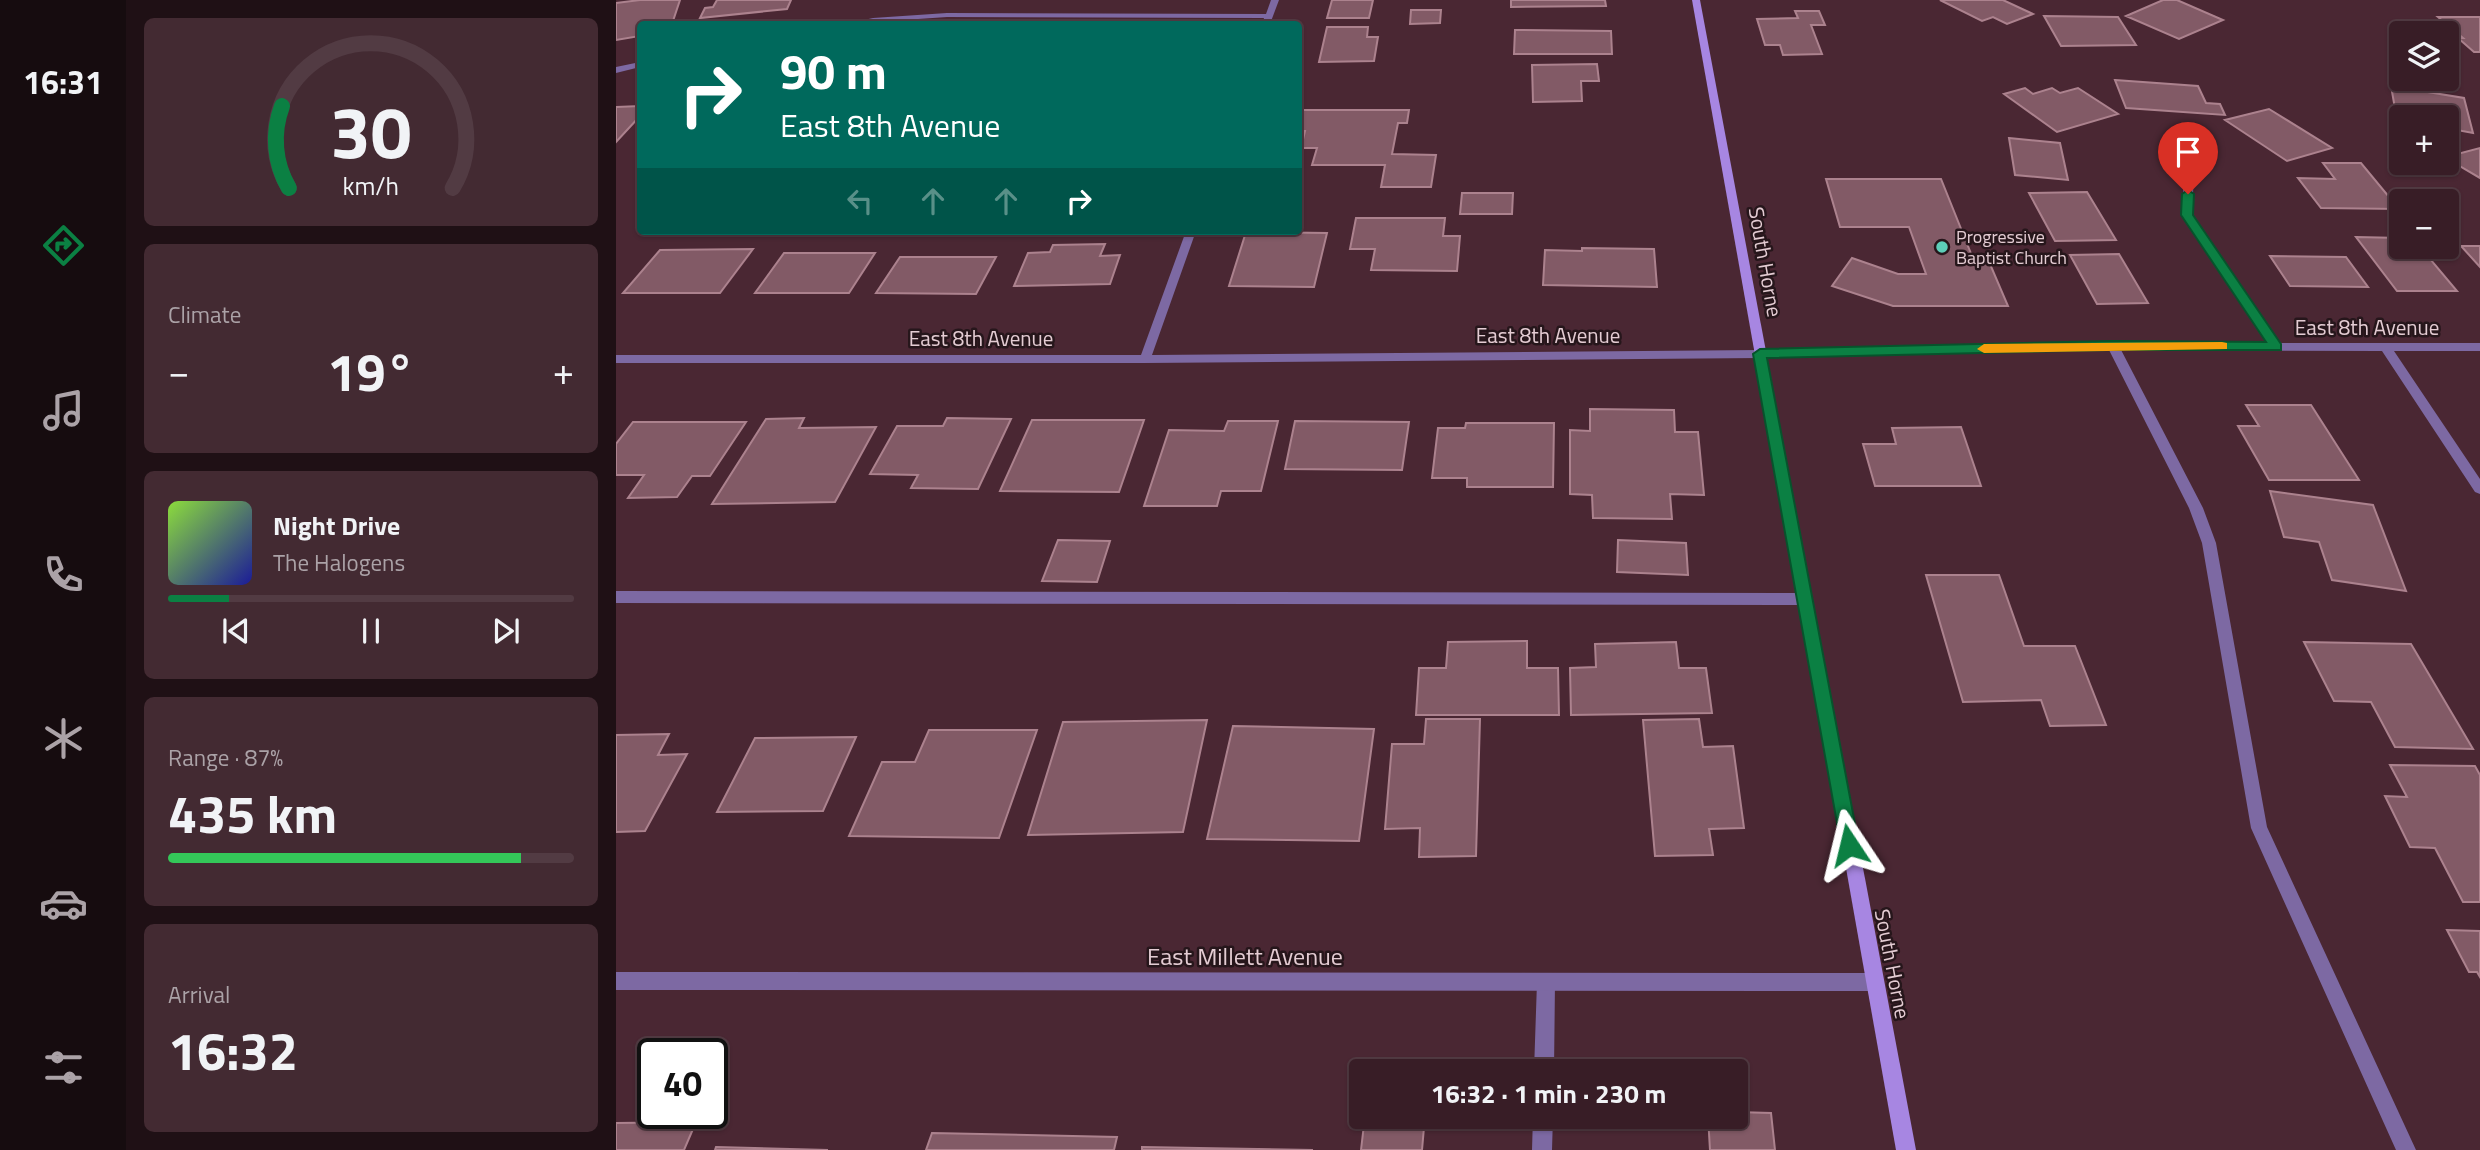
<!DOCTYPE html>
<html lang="en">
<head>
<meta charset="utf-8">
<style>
	:root { --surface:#381d26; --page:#432a32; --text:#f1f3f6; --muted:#aba2a7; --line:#523b43; --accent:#0b8043 }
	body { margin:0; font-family:"Titillium Web",sans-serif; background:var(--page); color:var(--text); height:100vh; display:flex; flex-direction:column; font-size:26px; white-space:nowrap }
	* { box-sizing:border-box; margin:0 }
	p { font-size:23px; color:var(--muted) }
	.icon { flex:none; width:38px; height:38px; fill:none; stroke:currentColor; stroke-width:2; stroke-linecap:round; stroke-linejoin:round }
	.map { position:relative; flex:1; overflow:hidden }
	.details { display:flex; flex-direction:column; gap:18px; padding:18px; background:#1f1015; width:490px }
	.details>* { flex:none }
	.top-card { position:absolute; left:21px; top:21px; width:665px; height:214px; border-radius:7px; box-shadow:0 2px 5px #0004,0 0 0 2px var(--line); background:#00695c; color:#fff; overflow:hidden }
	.buttons { position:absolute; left:1773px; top:21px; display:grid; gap:14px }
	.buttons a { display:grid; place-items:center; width:70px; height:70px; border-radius:7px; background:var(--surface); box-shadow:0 2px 5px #0004,0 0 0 2px var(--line); font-size:35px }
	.speed { position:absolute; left:21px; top:1038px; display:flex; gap:14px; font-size:35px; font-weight:700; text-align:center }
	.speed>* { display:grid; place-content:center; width:91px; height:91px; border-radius:50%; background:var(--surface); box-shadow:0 2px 5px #0004,0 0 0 2px var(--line); line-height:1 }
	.speed .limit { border:4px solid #111; border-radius:10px; background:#fff; color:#111 }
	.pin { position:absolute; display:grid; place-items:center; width:60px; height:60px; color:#fff; margin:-72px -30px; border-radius:50% 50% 50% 0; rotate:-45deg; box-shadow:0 0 7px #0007 }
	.pin .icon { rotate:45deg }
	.me { position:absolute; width:77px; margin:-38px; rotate:350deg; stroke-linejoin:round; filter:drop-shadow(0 0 5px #0008) }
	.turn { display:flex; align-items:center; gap:24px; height:147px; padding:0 28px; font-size:32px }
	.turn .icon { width:91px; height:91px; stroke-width:2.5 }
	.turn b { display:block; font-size:49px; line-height:60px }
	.lanes { display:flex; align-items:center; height:66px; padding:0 28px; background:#0003; justify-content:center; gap:35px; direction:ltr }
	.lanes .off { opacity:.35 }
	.big { font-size:52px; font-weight:700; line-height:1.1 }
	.details .card { flex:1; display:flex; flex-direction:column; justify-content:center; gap:10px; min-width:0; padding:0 24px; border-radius:10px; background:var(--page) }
	.details .dial { align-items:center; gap:0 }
	.dial svg { height:182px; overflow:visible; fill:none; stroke:var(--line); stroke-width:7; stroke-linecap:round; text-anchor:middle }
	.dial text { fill:var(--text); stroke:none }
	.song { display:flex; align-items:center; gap:21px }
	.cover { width:84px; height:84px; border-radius:10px; background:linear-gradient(135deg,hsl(90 70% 55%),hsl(240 70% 35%)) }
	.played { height:7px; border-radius:4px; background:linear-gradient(90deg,var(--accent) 15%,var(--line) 15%) }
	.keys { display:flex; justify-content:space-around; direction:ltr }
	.heat { display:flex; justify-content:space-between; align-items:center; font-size:38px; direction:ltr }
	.charge { height:10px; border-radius:5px; background:linear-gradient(90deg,#34c759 87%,var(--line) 0) }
	.trip { position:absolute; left:733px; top:1059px; width:399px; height:70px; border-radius:7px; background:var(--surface); box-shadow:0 2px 5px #0004,0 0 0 2px var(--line); font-weight:700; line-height:70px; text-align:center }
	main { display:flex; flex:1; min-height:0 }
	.tab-bar { display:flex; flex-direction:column; width:126px; justify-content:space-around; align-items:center; background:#160c0f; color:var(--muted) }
	.tab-bar .icon { width:49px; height:49px }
	.tab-bar .on { color:var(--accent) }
	.tab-bar b { font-size:32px; color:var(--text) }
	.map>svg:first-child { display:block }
</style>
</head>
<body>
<main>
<nav class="tab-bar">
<b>16:31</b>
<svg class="icon on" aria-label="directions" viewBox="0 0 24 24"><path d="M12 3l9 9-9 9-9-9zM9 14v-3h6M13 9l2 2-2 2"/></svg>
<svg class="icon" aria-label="music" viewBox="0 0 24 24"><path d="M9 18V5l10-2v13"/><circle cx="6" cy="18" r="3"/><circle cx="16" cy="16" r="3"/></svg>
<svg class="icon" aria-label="phone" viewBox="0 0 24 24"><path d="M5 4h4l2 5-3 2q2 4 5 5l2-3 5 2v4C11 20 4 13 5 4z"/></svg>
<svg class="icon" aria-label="climate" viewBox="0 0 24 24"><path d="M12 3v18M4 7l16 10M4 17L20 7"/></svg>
<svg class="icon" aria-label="car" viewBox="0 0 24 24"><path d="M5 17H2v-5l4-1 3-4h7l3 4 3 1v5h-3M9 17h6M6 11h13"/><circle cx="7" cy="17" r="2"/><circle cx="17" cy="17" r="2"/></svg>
<svg class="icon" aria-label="filters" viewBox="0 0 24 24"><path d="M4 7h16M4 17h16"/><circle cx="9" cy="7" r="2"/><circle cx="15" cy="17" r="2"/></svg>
</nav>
<section class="details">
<div class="card dial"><svg viewBox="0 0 100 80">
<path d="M14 69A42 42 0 1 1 86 69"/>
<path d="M14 69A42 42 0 0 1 11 33" stroke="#0b8043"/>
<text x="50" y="56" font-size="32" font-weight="700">30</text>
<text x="50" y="72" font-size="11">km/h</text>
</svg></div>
<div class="card"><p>Climate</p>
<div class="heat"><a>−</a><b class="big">19°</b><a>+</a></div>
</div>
<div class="card">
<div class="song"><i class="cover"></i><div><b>Night Drive</b><p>The Halogens</p></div></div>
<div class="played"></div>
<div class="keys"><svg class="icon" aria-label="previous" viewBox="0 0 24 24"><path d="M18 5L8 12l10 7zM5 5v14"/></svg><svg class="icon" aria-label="pause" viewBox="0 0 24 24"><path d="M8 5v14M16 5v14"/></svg><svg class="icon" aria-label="next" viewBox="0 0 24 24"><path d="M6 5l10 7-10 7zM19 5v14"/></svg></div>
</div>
<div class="card"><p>Range · 87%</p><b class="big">435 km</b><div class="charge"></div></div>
<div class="card"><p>Arrival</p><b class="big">16:32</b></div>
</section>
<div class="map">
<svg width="1864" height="1150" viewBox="0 0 1864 1150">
	<rect width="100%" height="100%" fill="#4a2733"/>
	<path fill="#825a66" stroke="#ac828e" stroke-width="2" d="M24 0H64L56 24H24V36L0 40V3Z
		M101 0H175L171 9 84 18 89 8 97 7Z
		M716 0H757L753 18H711Z
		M895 0H989L990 6 895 7Z
		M1324 0H1387L1417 14 1391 24 1377 17 1366 21Z
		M1547 0H1561L1607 20 1563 39 1510 16Z
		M795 10H825L824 23 794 24Z
		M1179 11H1203L1209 25H1195L1206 54 1167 55 1164 45H1149L1141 19 1182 18Z
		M1428 16 1502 17 1520 45 1445 46Z
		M1822 17H1864V52H1858L1842 38H1847Z
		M711 27H752L751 37H762L758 61 703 62Z
		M899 30 995 31 996 54H898Z
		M981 64 983 81H965L966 101 917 102 916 65Z
		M1499 80 1582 86 1590 103 1604 104 1609 115 1510 108Z
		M1775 86 1848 98 1857 133 1830 128V117H1785V120H1781Z
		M1409 88 1417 94 1436 88 1444 93 1462 88 1502 114 1441 132 1388 94Z
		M24 106V116L0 142V107Z
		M1653 109 1716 148 1671 161 1609 120Z
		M682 110H793L791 123H782L776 154 820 155 815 187H765L769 165H696L701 148H685L689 131H682Z
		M1393 138 1444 143 1452 180 1399 175Z
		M1864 148V178L1830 158V157Z
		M1707 163H1745L1783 209 1705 208 1682 178 1719 179Z
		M1210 179H1325L1356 256 1371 257 1392 306H1277L1216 286 1236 258 1282 274H1310L1293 227H1224Z
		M1471 192 1500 240 1439 241 1413 193Z
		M846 193H897L896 214H844Z
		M740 218H829L827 236H844L841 271 755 270 759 249H734Z
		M630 232 711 233 698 287 613 286Z
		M1740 237 1785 238V247H1804L1841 291H1781Z
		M489 244 484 256 504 255 494 284 398 286 412 253 434 252 437 245Z
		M1845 246H1864V267Z
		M966 248 1038 249 1041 287 927 285 929 250 966 251Z
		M137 249 104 293H7L44 250Z
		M168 253H259L233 293H139Z
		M1503 254 1532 303 1481 304 1454 255Z
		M1654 256 1730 257 1752 287 1674 286Z
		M284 257H380L360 294 260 293Z
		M1630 405H1695L1743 480H1653L1622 426H1643Z
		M974 409 1058 410 1059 432H1082L1088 495 1054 494 1056 519 977 518 976 495 954 494V430L974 431Z
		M188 418 183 428 260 427 219 502 96 504 150 419Z
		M331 418 395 419 362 489 295 488 302 475 254 474 281 426H327Z
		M416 420H528L503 492 384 491Z
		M612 421H662L645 491H605L601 506H528L553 430 608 431Z
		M679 421 793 422 786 470 669 469Z
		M17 422H130L94 476H76L61 497 12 498 28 475H0V444Z
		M850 423H938L937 487H851V478H816L822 428H849Z
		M1345 427 1365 486H1259L1247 444H1280L1276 428Z
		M1654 491 1757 505 1790 591 1716 580 1703 542 1668 537Z
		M442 540 494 541 481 582 426 581Z
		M1002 540 1070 543 1072 575 1001 572Z
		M1310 575H1383L1408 646H1459L1490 725 1434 726 1425 700 1347 702Z
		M911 641V668H942L943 715H800L803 668H830L832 642Z
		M1060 642 1063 668H1090L1096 713 955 715 954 668 980 667 979 644Z
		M1688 642 1795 644 1857 749 1779 747 1755 702 1718 701Z
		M810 719H864L860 856 803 857 804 828 769 829 776 744H808Z
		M1083 719 1087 747 1117 746 1128 828 1093 829 1097 855 1039 856 1027 720Z
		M591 720 567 832 412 835 447 722Z
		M617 726 758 729 743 841 591 839Z
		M313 730H421L383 838 233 836 266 762H299Z
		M53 734 42 755 71 754 29 831 0 832V735Z
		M240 737 207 811 101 812 139 738Z
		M1774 765 1859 766 1864 775V902H1847L1819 848 1794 847 1769 796 1791 797Z
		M1831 930 1864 931V977L1861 972H1853Z
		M1120 1112 1155 1113 1159 1150H1094L1092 1116H1120Z
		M749 1116H809L806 1150H745Z
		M80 1122 68 1150H0V1123Z
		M316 1133 501 1137 498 1150H310Z
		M100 1147 212 1150H99Z
		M526 1147 697 1150H526Z"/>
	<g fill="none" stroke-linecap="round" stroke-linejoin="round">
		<path fill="#7d69a3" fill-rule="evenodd" d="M1497 342 1503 346 1587 508 1600 543 1651 827 1800 1150H1780L1635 828 1586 543 1573 508 1491 346Z
			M0 591 1189 593 1194 595 1196 599 1194 603 1189 605 0 603Z
			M930 973 936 976 939 982 938 1071H918L921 982 924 976Z
			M917 1116H937L936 1150H916Z"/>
		<path fill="#7d69a3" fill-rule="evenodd" d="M655 0H663L654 24H646L648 18 331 17 230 24 257 18 331 13 650 14Z
			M24 62V67L0 73V67Z
			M1573 170 1578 173 1576 215 1663 343H1864V351H1778L1864 479V494L1859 492 1766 351 1497 350 1144 358 529 363H0V355H525L570 231H580L536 355 1144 350 1497 342 1651 343 1566 215 1568 173Z
			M0 972 1258 973 1264 976 1267 982 1264 988 1258 991 0 990Z"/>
		<path fill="#a786e2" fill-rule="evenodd" d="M1076 0H1084L1300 1150H1280Z"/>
	</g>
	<path fill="#0b8043" stroke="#07532c" stroke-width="2" d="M1572 190 1578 194 1577 215 1665 344V350H1497L1151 358 1243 845 1240 851 1233 854 1226 851 1137 354 1144 349 1497 341 1650 342 1565 215 1566 194Z"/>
	<path fill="#f59e0b" d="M1606 342 1611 343V349L1368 353 1361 349 1368 344Z"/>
	<circle fill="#5dceb9" stroke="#26161b" stroke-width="2.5" cx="1326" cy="247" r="7"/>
	<g text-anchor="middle" stroke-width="5" stroke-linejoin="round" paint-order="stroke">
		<g font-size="18" fill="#e4ccd3" stroke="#26161b" text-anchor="start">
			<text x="1340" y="243">Progressive<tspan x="1340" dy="21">Baptist Church</tspan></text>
		</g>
		<g font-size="21" fill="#e4ccd3" stroke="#26161b">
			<text transform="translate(1149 262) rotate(80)" y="7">South Horne</text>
			<text x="1751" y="335">East 8th Avenue</text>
			<text x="932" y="343">East 8th Avenue</text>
			<text x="365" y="346">East 8th Avenue</text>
			<text transform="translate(1276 964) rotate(79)" y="7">South Horne</text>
		</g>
		<g font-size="24" fill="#e4ccd3" stroke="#26161b">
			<text x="629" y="965">East Millett Avenue</text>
		</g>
	</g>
</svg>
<div class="buttons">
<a><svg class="icon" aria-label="layers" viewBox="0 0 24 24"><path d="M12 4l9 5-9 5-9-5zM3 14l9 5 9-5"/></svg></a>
<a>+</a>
<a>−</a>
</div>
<div class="speed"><div class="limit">40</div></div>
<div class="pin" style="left:1572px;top:194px;background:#d93025"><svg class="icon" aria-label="arrive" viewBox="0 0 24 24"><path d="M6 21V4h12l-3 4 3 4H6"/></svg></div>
<svg class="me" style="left:1233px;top:845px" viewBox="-20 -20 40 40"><path d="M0-17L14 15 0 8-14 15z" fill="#0b8043" stroke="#fff" stroke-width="4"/></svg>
<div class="trip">16:32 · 1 min · 230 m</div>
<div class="top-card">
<div class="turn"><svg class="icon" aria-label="right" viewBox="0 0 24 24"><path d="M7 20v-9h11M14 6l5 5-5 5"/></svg><div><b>90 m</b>East 8th Avenue</div></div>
<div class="lanes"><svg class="icon off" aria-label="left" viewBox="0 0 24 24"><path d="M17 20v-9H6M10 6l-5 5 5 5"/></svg><svg class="icon off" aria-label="ahead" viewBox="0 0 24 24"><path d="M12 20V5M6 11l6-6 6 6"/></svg><svg class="icon off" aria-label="ahead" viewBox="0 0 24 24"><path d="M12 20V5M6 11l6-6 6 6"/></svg><svg class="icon" aria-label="right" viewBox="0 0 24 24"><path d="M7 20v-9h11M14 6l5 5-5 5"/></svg></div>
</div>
</div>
</main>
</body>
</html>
